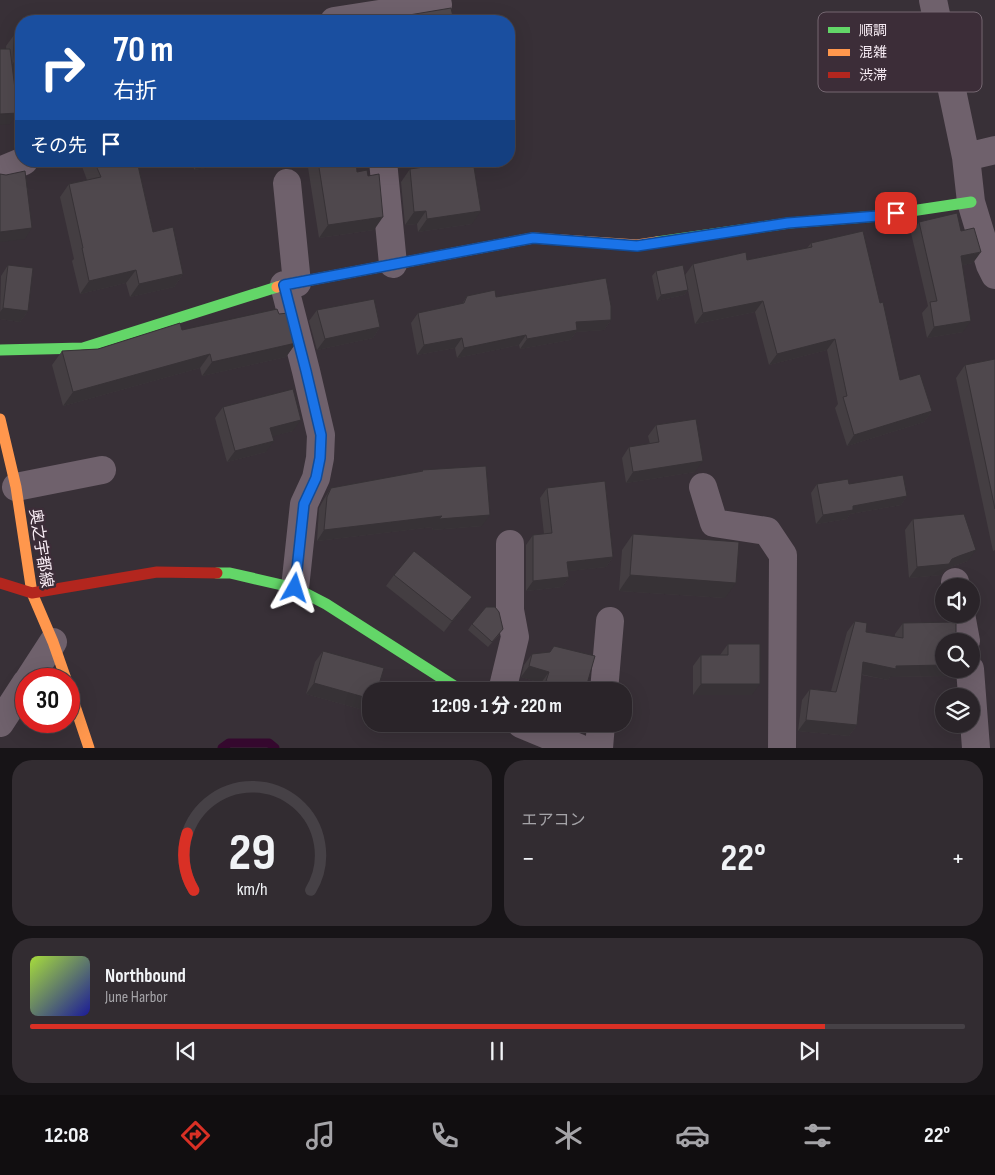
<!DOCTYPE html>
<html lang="ja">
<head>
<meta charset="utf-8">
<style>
	:root { --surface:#2a2429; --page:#322c31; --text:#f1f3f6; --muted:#a5a4a8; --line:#464146; --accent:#d93025 }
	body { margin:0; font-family:"Sofia Sans Condensed","Noto Sans JP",sans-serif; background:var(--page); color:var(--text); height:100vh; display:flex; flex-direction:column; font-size:19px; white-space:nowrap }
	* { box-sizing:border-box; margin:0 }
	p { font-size:16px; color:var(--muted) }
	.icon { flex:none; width:28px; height:28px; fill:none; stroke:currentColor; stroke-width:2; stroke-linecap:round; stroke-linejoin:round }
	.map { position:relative; height:748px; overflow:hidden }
	.side { display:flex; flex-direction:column; gap:12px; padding:12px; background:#171417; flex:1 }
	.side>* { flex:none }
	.hud { position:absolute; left:15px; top:15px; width:500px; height:152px; border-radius:20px; box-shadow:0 5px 20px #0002,0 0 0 1px var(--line); background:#1a4fa0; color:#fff; overflow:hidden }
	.tools { position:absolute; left:935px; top:578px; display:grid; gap:10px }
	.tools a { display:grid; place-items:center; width:45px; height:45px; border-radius:50%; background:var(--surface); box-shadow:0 5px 20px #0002,0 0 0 1px var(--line); font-size:25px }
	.speed { position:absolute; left:15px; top:668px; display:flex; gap:10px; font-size:25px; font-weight:700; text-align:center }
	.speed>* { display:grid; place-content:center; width:65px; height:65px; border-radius:50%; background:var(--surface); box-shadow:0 5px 20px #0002,0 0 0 1px var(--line); line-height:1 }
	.speed .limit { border:8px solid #d22; background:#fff; color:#111 }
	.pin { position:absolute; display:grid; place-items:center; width:42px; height:42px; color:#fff; margin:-21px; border-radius:10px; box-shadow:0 2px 8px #0006 }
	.me { position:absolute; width:55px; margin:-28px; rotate:6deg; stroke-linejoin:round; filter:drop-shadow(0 0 4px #0008) }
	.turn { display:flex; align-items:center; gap:18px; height:105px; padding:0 15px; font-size:22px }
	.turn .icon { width:65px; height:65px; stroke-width:2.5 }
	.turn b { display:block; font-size:35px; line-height:42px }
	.then { display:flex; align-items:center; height:48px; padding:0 15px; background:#0003; gap:10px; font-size:19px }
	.big { font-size:38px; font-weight:700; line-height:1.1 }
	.side .tile { flex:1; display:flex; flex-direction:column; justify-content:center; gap:8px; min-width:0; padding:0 18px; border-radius:20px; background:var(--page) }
	.side .dial { align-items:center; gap:0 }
	.dial svg { height:130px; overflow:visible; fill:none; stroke:var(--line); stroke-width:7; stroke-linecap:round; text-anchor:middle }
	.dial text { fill:var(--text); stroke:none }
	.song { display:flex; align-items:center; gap:15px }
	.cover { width:60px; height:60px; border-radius:8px; background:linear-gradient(135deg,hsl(80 70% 55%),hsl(240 70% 35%)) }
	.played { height:5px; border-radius:2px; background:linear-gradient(90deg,var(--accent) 85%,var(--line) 85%) }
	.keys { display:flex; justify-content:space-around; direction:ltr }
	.heat { display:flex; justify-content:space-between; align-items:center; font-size:28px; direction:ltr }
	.side .tiles { flex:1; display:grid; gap:12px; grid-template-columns:1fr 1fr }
	.tile:last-child { grid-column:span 2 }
	.trip { position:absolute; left:362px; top:682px; width:270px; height:50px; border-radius:20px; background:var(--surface); box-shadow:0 5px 20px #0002,0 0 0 1px var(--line); font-weight:700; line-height:50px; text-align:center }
	.dock { display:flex; height:80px; justify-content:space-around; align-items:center; background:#110e10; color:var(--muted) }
	.dock .icon { width:35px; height:35px }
	.dock .selected { color:var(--accent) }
	.dock b { font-size:22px; color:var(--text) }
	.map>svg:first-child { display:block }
</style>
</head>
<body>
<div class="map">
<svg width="995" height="748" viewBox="0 0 995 748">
	<rect width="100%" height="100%" fill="#383037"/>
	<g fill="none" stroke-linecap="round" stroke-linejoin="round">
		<path stroke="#35082e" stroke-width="9" d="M222 748 229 743H269L275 748"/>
		<path stroke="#6f616c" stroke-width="28" d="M933 0 966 157 971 202 990 265 995 275
			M334 21 438 5 437 0
			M966 157 995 150
			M383 161 393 264
			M0 171 24 161
			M287 183 297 283
			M284 285 306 371 321 435 320 458 316 478 304 504 295 588
			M16 487 102 470
			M703 487 714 523 767 531 783 555 782 748
			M955 582 956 586
			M961 614 966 641
			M970 669 976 748
			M29 679 53 642
			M502 691 515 637 510 610V544
			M604 691 610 621
			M0 723 26 683
			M521 724 564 742 579 748
			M599 748 601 724"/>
		<path stroke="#63d668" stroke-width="11" d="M657 242 789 223 878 216 971 202
			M0 350 83 348 277 287
			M217 573H230L295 588 326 604 462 691"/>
		<path stroke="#ff974d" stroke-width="11" d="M277 287 284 285 533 238 637 245 657 242
			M0 419 16 487 32 593 53 642 66 679
			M69 688 89 748"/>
		<path stroke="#b3261e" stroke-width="11" d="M0 583 32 593 157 572 217 573"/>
	</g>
	<path fill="#443e42" d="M14 35H21V72L13 73 10 124 6 46Z
		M80 161H137L153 232 183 274 174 287 130 297 126 283 80 294 72 261 74 259 60 197 69 184 87 180Z
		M193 161H247L194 170Z
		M307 161H356L357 172 374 230 319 238Z
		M426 161H473L472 224 418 232 417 224 405 225 401 182 410 169 427 167Z
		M919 222 961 231 973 263 962 265 963 332 927 338 922 313 928 306 911 233Z
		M811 243 880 303 900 380 932 411 924 422 847 446 835 408 838 404 827 350 769 365 755 312 695 324 688 290 684 295 657 301 652 276 656 271 685 275 693 264 747 260 807 248Z
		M8 265 28 311 20 322 0 319 1 276Z
		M467 296 496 297 611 320 604 330 576 332 570 340 520 349 519 345 457 358 455 348 417 355 411 323 418 313 462 304Z
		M317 310 380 327 373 338 317 350 309 321Z
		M279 314 296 343 286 357 202 376 200 368 63 406 52 365 62 351 98 349 182 330Z
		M995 359V550L993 551 956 378 965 365Z
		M223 407 293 431 272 436 266 452 227 462 215 418Z
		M656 425 695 472 626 483 622 458 629 447 650 444 648 436Z
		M422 470 482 526 432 530 433 527 317 541 319 508 324 499 331 488 421 472Z
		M817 484H849L907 496 901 505 850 514 847 519 816 524 811 493Z
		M547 488 613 557 606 567 568 571 569 577 562 587 526 591V545L533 535 544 534 540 498Z
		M913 519 968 561 951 567 945 570 941 575 909 578 905 530Z
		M633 534 725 598 619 591 622 550Z
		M394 575 472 597 464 608 444 632 386 586Z
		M855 621 866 632 895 637V634L903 623 944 669H953L948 676 890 677 888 680 862 675 857 725 849 736 798 731 802 700 810 689 831 691 847 632Z
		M472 624 499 635 488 647 468 630Z
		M728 644 752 695H693V666L701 655H720Z
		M323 651 367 711 306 694 315 662Z
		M532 654 585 691H539L541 683 521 677 524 665Z"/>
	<path fill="#373236" d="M21 62V72L5 74 13 63Z
		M18 113 10 124 0 125V114Z
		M201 161H247L194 170Z
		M426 211 417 224 405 225 414 212Z
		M481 211 472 224 418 232 427 219Z
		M383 217 374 230 319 238 328 225Z
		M32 228 25 239 0 242V232Z
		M981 252 973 263 953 267 961 256Z
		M136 270 126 283 80 294 89 281Z
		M183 274 174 287 130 297 139 284Z
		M688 290 684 295 657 301 661 295Z
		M763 301 755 312 695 324 703 313Z
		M3 308 28 311 20 322 0 319V312Z
		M611 320 604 330 576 332 570 340 520 349 527 339 576 322Z
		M971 321 963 332 927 338 934 327Z
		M380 327 373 338 317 350 325 339Z
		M526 335 519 345 457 358 464 348Z
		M462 338 455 348 417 355 424 345Z
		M835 339 827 350 769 365 777 354Z
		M296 343 286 357 202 376 212 362Z
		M210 354 200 368 63 406 73 392Z
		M932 411 924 422 847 446 854 435Z
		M301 420 293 431 263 439 270 428Z
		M274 441 266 452 227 462 235 451Z
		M703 461 695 472 626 483 633 472Z
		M907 496 901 505 850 514 847 519 816 524 823 515 853 506Z
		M490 515 482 526 432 530 433 527 317 541 324 530 442 516Z
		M976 550 968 561 951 567 945 570 941 575 909 578 917 567 952 559 959 556Z
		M613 557 606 567 560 572 567 562Z
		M630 575 736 583 725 598 619 591Z
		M569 577 562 587 526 591 533 581Z
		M472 597 464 608 444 632 452 621Z
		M863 662 896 666 944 665V669H953L948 676 890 677 888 680 855 673Z
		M529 666 549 672 541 683 521 677Z
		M546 681 584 691H539Z
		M314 683 371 699V705L367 711 306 694Z
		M701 684H760L752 695H693Z
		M806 720 857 725 849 736 798 731Z"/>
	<path fill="#4f484d" stroke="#373236" d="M451 8 454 21H360L373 19V21Z
		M14 35H21V62L13 63Z
		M0 49H10L18 113 0 114Z
		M94 161H137L153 232 173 227 183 274 139 284 136 270 89 281 82 248H83L69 184 101 177Z
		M318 161H356L357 172 367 170 368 176 379 174 383 217 328 225Z
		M437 161H473L481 211 427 219 426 211 414 212 410 169 438 165Z
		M25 171 32 228 0 232V174L6 175Z
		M957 213 961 231 974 228 981 252 961 256 971 321 934 327 930 302 937 301 919 222Z
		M863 231 880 303 883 302 900 380 920 374 932 411 854 435 843 397 847 396 835 339 777 354 763 301 703 313 693 264 746 252 747 260 812 247 811 243Z
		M8 265 33 268 28 311 3 308Z
		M683 265 688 290 661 295 656 271Z
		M606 278 611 306V320L576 322 577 330 527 339 526 335 464 348 462 338 424 345 418 313 464 303 467 296 495 290 496 297Z
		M374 299 380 327 325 339 317 310Z
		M277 309 279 314 288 313 296 343 212 362 210 354 73 392 62 351 98 349 180 323 182 330Z
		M995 359V509L965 365Z
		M293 389 301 420 270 428 274 441 235 451 223 407Z
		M696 419 703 461 633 472 629 447 659 442 656 425Z
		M486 466 490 515 439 519 442 516 324 530 327 497 331 488 423 471 422 470Z
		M903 475 907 496 853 506V510L823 515 817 484 848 479 849 484Z
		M605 481 613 557 567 562 569 577 533 581V535L552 533 547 488Z
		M964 514 976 550 959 556 952 559 949 564 917 567 913 519Z
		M633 534 739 542 736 583 630 575Z
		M414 551 472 597 452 621 394 575Z
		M486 607H495L499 612 503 629 492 642 472 624Z
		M855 621 867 623 866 632 903 638V623L956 622V641H944V665L896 666V669L863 662 857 725 806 720 810 689 836 692Z
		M728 644H760V684H701V655H728Z
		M554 646 595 656 585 691 546 681 549 672 529 666 532 654 550 652Z
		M323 651 384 668 377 691H371V699L314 683Z"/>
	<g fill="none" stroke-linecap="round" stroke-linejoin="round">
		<g stroke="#114b97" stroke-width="12">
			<path id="route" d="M295 588 304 504 316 478 320 458 321 435 306 371 284 285 533 238 637 246 788 223 878 216 896 213"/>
		</g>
		<use href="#route" stroke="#1a73e8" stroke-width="9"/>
	</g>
	<g text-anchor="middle" stroke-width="5" stroke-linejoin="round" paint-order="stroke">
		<g font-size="16" fill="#f8edf5" stroke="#3c2d38">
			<text transform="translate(42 548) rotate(81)" y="6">奥之宇都線</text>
		</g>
	</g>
	<rect x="818" y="12" width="164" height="80" rx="8" fill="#3c2d38" stroke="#746771" stroke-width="1"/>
	<rect x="828" y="27" width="22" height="6" fill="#63d668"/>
	<rect x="828" y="49" width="22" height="7" fill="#ff974d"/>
	<rect x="828" y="72" width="22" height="6" fill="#b3261e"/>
	<g font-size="14" fill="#f8edf5">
		<text x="859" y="35">順調</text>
		<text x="859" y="57">混雑</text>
		<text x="859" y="80">渋滞</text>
	</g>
</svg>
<div class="tools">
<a><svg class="icon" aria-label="sound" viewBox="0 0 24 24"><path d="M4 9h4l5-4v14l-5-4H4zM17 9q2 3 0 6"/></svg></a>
<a><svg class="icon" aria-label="search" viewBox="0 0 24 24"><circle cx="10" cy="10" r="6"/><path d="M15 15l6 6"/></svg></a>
<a><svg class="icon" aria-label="layers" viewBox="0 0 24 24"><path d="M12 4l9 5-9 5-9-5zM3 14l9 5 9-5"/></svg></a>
</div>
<div class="speed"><div class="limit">30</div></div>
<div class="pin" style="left:896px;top:213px;background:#d93025"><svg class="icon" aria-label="arrive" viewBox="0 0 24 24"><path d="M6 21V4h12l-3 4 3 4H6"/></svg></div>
<svg class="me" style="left:295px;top:588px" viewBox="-20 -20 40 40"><path d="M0-17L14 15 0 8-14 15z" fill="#1a73e8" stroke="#fff" stroke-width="4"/></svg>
<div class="trip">12:09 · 1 分 · 220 m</div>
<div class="hud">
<div class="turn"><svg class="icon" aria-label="right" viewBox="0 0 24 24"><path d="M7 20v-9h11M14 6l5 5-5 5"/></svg><div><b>70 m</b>右折</div></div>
<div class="then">その先<svg class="icon" aria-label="arrive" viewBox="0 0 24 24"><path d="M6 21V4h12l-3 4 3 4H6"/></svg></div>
</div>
</div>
<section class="side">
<div class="tiles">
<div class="tile dial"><svg viewBox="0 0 100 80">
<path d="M14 69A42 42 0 1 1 86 69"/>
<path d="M14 69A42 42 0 0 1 10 34" stroke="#d93025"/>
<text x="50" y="56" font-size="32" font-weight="700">29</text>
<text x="50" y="72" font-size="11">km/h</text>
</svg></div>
<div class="tile"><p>エアコン</p>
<div class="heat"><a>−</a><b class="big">22°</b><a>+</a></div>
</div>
<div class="tile">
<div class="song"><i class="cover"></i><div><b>Northbound</b><p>June Harbor</p></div></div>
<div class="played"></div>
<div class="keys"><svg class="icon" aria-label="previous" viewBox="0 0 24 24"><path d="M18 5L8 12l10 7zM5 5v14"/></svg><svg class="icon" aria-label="pause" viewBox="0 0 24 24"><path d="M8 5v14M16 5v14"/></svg><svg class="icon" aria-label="next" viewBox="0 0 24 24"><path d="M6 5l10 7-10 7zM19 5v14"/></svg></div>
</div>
</div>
</section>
<nav class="dock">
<b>12:08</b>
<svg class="icon selected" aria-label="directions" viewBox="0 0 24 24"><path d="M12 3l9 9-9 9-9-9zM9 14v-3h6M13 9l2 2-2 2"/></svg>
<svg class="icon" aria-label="music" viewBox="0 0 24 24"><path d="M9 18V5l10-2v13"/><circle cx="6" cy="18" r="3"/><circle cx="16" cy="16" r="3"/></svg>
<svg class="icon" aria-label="phone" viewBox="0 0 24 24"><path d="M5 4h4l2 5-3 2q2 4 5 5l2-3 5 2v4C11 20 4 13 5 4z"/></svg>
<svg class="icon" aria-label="climate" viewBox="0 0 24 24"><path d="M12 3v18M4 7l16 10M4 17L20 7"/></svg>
<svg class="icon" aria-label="car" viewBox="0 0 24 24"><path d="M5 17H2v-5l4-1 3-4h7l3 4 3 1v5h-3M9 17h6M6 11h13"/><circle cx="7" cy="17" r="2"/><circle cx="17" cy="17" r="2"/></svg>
<svg class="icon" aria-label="filters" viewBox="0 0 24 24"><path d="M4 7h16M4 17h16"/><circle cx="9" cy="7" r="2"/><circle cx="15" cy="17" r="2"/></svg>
<b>22°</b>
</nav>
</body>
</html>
